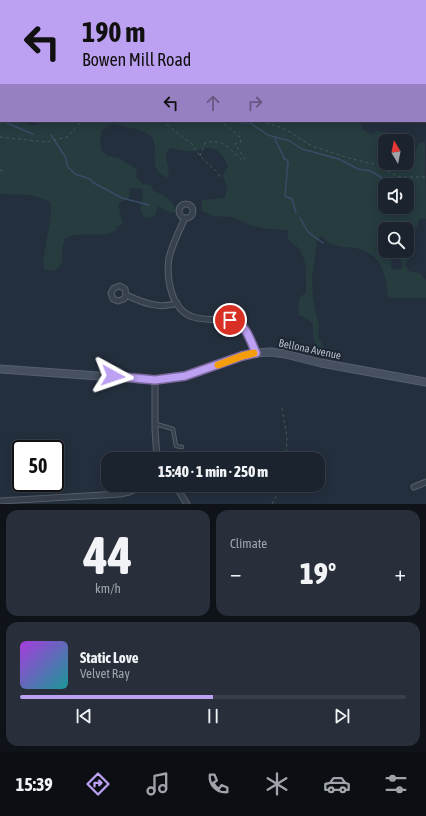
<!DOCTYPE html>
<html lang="en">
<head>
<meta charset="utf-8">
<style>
	:root { --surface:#1b232e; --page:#282f3a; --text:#f1f3f6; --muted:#a0a4aa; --line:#39404a; --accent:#bca0f2 }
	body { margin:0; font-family:"Asap Condensed",sans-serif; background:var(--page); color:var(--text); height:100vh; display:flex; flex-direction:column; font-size:15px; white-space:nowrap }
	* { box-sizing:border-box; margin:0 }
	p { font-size:13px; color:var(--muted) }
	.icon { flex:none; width:22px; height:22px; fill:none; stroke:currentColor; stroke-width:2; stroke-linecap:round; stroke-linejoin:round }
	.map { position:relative; height:504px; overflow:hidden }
	.details { display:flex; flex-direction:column; gap:6px; padding:6px; background:#0f1319; flex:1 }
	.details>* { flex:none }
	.banner { position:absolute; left:0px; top:0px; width:426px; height:122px; box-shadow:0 2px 10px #0003,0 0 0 1px var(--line); background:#bca0f2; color:#111; overflow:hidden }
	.needle { width:26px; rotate:350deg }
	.fabs { position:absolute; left:378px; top:134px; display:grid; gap:8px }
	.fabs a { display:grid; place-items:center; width:36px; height:36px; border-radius:8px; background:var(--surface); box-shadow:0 2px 10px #0003,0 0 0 1px var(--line); font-size:20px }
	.speed { position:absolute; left:12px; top:440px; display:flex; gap:8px; font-size:20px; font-weight:700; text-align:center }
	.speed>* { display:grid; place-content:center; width:52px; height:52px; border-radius:50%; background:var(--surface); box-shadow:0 2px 10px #0003,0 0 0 1px var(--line); line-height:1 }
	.speed .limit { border:2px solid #111; border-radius:6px; background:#fff; color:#111 }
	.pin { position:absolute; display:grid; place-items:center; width:34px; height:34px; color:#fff; margin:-17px; border:2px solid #fff; border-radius:50%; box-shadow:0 1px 4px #0007 }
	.me { position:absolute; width:44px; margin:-22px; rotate:95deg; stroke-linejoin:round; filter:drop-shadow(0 0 3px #0008) }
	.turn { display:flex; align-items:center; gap:14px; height:84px; padding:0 16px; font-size:18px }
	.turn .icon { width:52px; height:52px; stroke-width:2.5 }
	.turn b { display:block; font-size:28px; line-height:34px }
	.lanes { display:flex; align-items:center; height:38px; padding:0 16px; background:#0003; justify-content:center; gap:20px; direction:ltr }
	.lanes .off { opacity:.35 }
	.big { font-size:30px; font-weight:800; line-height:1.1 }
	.details .widget { flex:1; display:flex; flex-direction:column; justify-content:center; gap:6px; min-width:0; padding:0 14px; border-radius:12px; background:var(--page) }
	.details .dial { align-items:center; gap:0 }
	.dial b { font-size:52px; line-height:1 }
	.song { display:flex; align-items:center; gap:12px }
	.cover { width:48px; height:48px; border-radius:6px; background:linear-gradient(135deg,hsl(280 70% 55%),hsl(180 70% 35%)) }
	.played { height:4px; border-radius:2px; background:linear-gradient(90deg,var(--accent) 50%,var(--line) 50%) }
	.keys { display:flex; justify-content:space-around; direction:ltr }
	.heat { display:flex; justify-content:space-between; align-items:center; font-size:22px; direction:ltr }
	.details .tiles { flex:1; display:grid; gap:6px; grid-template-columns:1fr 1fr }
	.widget:last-child { grid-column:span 2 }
	.trip { position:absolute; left:101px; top:452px; width:224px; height:40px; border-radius:12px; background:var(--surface); box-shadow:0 2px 10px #0003,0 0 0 1px var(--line); font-weight:800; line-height:40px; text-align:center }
	.tabs { display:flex; height:64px; justify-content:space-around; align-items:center; background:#0b0e12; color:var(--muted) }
	.tabs .icon { width:28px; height:28px }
	.tabs .current { color:var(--accent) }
	.tabs b { font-size:18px; color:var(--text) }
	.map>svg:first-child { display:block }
</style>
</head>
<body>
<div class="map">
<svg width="426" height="504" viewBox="0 0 426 504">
	<rect width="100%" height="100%" fill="#242f3e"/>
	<path fill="#263c3f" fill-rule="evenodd" d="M0 0H209L1 1V121H20L30 125H37L41 121H361L362 128 371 135 377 131 386 132 391 137 403 141H385V163H407V142L410 143 414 154 419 143 425 142 426 219 421 218 418 220V227L409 228 407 236V229H385V251H392L391 268 394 270 401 269 402 267 400 258 402 255 408 254 409 259 405 264 409 271 420 273 426 280V298H388C386 274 382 253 355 248 348 247 340 247 334 245 329 244 325 239 321 236L317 240 312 277 313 299 319 326 318 337 325 349 323 355 320 356 313 336V324L306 318 299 315 298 307 300 297 306 293C306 278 308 262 299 249 296 245 291 243 288 238V230L268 229 250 225 231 217 213 216 202 211V200L225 198 227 187 223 176 228 166C224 156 217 146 205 148 202 148 199 150 196 151 188 152 179 150 171 148L166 152C166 162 170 169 168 178 165 176 160 174 158 171 149 160 162 143 148 134 138 128 124 127 112 124L102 131 100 142 102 151 108 156 119 158 136 169 137 178 143 184 151 185 153 191C165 194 173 201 177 212L170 213 158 206 155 216 146 218C134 208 146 199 142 189L130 188 129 198 118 204 123 224 116 227 117 230C99 240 84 230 65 238 62 247 61 253 63 262L54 271 45 270 43 262 51 215V204L47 200 30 195 0 194ZM385 185H407V207H385Z"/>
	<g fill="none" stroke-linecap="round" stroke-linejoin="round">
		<path stroke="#394c67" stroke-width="1.5" d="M84 0 85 1
			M0 118 1 120
			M2 121 33 134
			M236 121 242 123H250L268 135 290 141 302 149 339 159 358 169 371 171 393 185
			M51 135 66 158 67 166 75 174 90 179 94 183 122 198 149 205
			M275 137C276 145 282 150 284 159H286L288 162 285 196 292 199 296 213
			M300 218 308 232 323 243"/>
		<g stroke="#565f6c" stroke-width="4.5">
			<path id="service" d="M156 424 173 429 176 446 182 447"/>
		</g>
		<g stroke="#565f6c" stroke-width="7">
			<path id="minor" d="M425 53 426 54
				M179 211a7 7 0 1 1 14 0a7 7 0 1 1-14 0Z
				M185 218C179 231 172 245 169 258 166 278 171 310 193 317 206 321 221 319 234 320 246 327 250 340 255 353
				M126 295 124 299 118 301 113 299 111 293 114 288 120 286 125 289 126 295C142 302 159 310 177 303
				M155 380V429L157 459
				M175 485 187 504
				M414 487 426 482
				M0 501 120 494 129 492 145 485"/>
		</g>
		<g stroke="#565f6c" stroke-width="9">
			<path id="secondary" d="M0 369 155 380 185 376 242 356 255 353 271 352 285 354 321 363 426 382"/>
		</g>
		<path stroke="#44595c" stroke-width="1" stroke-dasharray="3 3" stroke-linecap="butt" d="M73 1 74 0
			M94 1V0
			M0 35H1
			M162 121 192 144 200 156 218 173 221 179
			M168 121 199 122 204 121
			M260 121 283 128 312 146 352 159 378 165 393 174 400 177H426
			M0 137 46 142 67 137 82 121
			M200 156 205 143C209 142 214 141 218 142 226 143 236 155 242 160L245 159 235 144 240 143 241 138 221 121
			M0 170 5 172
			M282 408 287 437 286 459
			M272 504 282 485"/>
		<use href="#service" stroke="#38414e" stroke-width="2.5"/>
		<use href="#minor" stroke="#38414e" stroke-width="5"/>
		<use href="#secondary" stroke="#465061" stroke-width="7"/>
	</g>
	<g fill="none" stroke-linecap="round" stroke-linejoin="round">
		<g stroke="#7a689d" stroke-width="10">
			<path id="route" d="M113 376 155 380 185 376 242 356 256 353C250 340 246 322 230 320"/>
		</g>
		<use href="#route" stroke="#bca0f2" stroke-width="7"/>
		<path stroke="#f59e0b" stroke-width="7" d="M218 365 242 356 254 353"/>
	</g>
	<g text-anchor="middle" stroke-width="4" stroke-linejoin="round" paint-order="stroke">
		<g font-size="11" fill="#b4bcc9" stroke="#1d2633">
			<text transform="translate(310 349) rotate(12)" y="4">Bellona Avenue</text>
		</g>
	</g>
</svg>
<div class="fabs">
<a><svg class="needle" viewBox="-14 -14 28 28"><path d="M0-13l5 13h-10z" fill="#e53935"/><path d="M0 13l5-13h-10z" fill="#a0a4aa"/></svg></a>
<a><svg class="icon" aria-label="sound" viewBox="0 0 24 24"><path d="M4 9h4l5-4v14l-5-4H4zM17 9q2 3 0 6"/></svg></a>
<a><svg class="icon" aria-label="search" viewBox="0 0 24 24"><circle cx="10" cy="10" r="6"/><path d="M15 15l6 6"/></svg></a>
</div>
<div class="speed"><div class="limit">50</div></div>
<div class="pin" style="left:230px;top:320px;background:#d93025"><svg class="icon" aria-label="arrive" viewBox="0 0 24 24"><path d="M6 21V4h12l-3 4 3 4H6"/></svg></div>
<svg class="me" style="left:113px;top:376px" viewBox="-20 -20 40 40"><path d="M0-17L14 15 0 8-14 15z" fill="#bca0f2" stroke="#fff" stroke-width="4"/></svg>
<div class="trip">15:40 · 1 min · 250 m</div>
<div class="banner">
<div class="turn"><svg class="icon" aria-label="left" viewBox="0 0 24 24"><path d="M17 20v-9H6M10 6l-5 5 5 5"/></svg><div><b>190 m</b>Bowen Mill Road</div></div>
<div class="lanes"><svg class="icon" aria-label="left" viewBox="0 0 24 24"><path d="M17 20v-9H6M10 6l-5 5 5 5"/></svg><svg class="icon off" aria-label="ahead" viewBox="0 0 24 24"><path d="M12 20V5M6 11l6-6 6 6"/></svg><svg class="icon off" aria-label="right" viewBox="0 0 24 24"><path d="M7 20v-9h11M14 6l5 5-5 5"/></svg></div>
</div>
</div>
<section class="details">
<div class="tiles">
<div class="widget dial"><b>44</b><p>km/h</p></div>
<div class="widget"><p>Climate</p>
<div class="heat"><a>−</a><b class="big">19°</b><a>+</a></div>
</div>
<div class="widget">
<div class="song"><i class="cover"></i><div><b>Static Love</b><p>Velvet Ray</p></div></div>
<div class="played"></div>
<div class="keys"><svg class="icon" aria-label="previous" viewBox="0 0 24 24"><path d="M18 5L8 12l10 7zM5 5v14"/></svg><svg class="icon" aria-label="pause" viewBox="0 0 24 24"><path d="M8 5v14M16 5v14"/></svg><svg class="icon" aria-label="next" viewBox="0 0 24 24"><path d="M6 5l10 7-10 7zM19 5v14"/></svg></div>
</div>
</div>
</section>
<nav class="tabs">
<b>15:39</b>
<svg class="icon current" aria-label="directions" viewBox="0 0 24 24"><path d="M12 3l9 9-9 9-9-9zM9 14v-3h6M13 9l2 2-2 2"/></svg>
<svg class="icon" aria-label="music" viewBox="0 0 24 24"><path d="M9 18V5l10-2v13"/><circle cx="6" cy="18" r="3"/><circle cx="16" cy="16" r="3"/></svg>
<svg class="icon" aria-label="phone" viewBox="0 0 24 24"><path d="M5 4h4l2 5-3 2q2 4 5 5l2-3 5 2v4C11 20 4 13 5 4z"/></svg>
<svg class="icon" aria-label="climate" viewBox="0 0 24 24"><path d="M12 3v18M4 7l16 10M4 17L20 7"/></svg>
<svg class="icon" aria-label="car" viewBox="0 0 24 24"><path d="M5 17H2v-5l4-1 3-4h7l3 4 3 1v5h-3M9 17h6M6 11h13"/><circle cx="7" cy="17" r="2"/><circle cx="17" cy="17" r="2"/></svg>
<svg class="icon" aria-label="filters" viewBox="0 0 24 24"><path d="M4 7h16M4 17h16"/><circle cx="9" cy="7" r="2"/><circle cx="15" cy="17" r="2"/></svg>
</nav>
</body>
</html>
